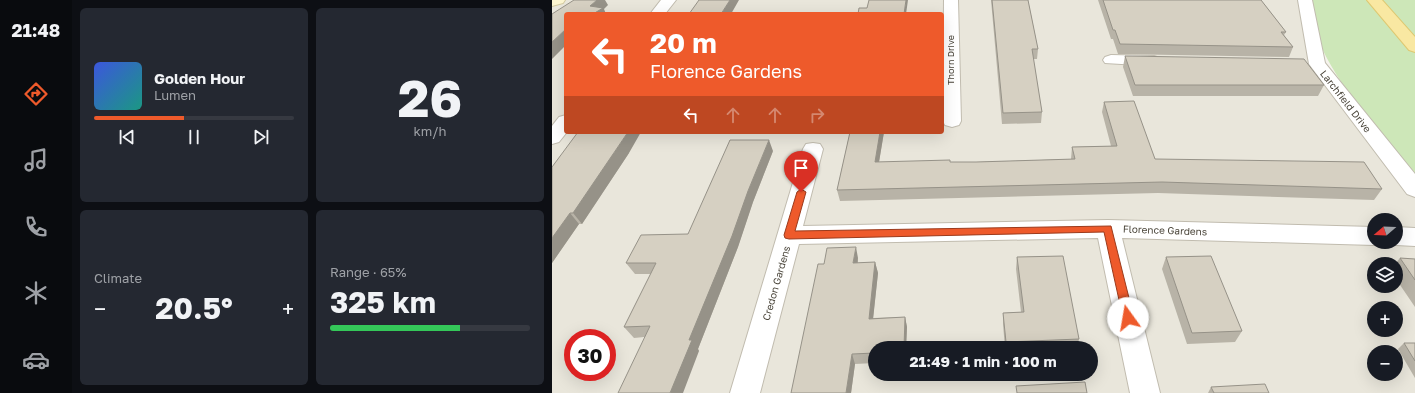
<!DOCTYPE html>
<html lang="en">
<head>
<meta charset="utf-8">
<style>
	:root { --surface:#171b24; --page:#242831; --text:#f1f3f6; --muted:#9ea1a6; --line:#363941; --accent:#ee5a2b }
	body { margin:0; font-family:"Golos Text",sans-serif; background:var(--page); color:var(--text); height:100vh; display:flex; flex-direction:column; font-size:15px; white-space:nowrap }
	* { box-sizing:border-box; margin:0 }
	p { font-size:13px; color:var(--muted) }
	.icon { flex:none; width:22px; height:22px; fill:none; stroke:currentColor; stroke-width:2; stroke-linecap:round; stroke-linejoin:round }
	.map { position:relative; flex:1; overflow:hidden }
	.side { display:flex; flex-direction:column; gap:8px; padding:8px; background:#0d0f14; width:480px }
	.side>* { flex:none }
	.top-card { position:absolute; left:12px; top:12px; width:380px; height:122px; border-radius:4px; box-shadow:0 4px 16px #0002; background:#ee5a2b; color:#fff; overflow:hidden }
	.needle { width:26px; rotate:251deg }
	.fabs { position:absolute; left:815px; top:213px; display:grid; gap:8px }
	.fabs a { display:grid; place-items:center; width:36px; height:36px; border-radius:50%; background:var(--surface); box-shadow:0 4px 16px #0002; font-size:20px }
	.speed { position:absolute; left:12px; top:329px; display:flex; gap:8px; font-size:20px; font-weight:700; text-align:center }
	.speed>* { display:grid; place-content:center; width:52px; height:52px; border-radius:50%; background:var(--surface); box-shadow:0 4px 16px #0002; line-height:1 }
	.speed .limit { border:6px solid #d22; background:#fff; color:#111 }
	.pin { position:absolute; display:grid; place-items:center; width:34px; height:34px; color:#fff; margin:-41px -17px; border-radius:50% 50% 50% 0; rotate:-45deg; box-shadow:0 0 4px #0007 }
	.pin .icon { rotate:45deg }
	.me { position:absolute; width:44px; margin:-22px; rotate:347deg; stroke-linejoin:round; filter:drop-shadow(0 0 3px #0008) }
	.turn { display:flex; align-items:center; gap:14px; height:84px; padding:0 20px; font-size:18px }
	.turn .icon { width:52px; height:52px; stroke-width:2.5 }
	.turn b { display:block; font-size:28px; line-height:34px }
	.lanes { display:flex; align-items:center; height:38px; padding:0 20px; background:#0003; justify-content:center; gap:20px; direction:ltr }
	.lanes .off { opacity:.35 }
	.big { font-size:30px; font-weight:700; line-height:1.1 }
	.side .widget { flex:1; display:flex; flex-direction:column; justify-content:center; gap:6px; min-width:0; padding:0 14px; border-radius:6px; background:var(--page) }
	.side .dial { align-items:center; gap:0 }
	.dial b { font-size:52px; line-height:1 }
	.song { display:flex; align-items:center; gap:12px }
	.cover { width:48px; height:48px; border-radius:6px; background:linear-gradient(135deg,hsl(230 70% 55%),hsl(170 70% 35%)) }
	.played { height:4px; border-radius:2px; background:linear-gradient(90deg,var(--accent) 45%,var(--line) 45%) }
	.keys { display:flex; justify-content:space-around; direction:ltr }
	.heat { display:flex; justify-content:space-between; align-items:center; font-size:22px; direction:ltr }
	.charge { height:6px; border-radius:3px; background:linear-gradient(90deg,#34c759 65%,var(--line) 0) }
	.side .tiles { flex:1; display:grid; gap:8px; grid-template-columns:repeat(2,1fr) }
	.trip { position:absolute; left:316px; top:341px; width:230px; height:40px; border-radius:20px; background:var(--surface); box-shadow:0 4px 16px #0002; font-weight:700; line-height:40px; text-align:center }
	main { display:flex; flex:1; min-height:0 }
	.tabs { display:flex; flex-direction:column; width:72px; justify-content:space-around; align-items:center; background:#090b0e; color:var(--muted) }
	.tabs .icon { width:28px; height:28px }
	.tabs .current { color:var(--accent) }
	.tabs b { font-size:18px; color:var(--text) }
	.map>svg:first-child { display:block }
</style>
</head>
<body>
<main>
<nav class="tabs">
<b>21:48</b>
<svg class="icon current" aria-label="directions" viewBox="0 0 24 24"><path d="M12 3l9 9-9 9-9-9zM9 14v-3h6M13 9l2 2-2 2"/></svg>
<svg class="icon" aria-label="music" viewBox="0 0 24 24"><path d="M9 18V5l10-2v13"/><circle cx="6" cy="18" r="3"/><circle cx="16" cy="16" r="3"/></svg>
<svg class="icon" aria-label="phone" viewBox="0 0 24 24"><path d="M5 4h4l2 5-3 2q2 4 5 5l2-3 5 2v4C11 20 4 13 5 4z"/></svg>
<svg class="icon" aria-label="climate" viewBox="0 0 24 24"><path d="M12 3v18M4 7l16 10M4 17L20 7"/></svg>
<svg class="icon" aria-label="car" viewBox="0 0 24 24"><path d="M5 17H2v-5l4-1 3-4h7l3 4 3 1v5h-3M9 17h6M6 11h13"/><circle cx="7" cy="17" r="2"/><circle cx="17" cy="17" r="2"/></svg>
</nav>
<section class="side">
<div class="tiles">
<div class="widget">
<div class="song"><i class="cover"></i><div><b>Golden Hour</b><p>Lumen</p></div></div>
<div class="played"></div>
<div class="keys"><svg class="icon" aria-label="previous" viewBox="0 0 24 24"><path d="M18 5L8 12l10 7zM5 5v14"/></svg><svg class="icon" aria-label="pause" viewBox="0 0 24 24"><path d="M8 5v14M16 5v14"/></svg><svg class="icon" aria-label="next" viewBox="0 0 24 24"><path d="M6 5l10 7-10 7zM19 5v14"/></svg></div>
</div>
<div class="widget dial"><b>26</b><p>km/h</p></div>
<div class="widget"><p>Climate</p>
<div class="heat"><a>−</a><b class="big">20.5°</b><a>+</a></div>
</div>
<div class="widget"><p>Range · 65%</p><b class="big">325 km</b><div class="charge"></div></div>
</div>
</section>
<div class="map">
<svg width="863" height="393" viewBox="0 0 863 393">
	<rect width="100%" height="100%" fill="#f5f3ec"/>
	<path fill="#e9e6db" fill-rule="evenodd" d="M0 0H746L775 78 863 195V393H0ZM14 14H390V132H14ZM822 220H844V242H822ZM822 264H844V286H822ZM822 308H844V330H822ZM21 338H55V372H21ZM323 348H539V374H323ZM822 352H844V374H822Z"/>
	<path fill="#cde7b8" d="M757 0H863V174C830 134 785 87 766 39 761 28 760 12 757 0Z"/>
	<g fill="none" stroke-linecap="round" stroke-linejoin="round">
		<g stroke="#c1bcaf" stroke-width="2">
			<path id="street" d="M109 0H124L113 14H98Z
				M392 0H406L409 121 407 125 400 127 393 125 391 121Z
				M746 0H760L773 63 863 174V197L855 194 757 64Z
				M559 55 602 56 608 58 610 61 608 64 602 66 553 63 551 60 553 57Z
				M14 115 15 132 7 142 0 144V126L7 117Z
				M261 143 268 144 271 149 251 226 556 220 822 227V242H831L822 245 570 238 608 393H578L546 238 247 244 208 393H178L251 149 254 144Z
				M844 227 863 228V246L844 245 836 242H844Z"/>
		</g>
		<g stroke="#d2c99f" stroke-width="2">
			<path id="secondary" d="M0 0H13L11 3 0 6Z"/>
		</g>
		<g stroke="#dec871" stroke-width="2">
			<path id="primary" d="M815 0H830L863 37V52L857 50Z"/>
		</g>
		<use href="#street" fill="#fff" fill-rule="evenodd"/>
		<use href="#secondary" fill="#fcf5d0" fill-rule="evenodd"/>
		<use href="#primary" fill="#f9e8a2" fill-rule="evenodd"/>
	</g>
	<path fill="#b8b3a7" d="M439 0H476L486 49 485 59H481L490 112 489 123 450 124Z
		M546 0H709L734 32 732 35 741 47 737 57 566 54 561 39H559Z
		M573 56 772 85 766 96H581L571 67Z
		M552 102 603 159 830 189 822 200 606 193 288 201 285 190 298 132H332L327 162H424L519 159 520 147 559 146 550 112Z
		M221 151 201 202 186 247 146 349 147 351 92 337 82 338 72 327 99 274H83L74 263 136 234Z
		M77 153 30 224H27L0 263V167L8 157Z
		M465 257 527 339 525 348H453L451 324V313L469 312 464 269Z
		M614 257 690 331 683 342 635 344 610 269Z
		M306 258V263L323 262 326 273 321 318 353 317 355 327 354 348H323V363L303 364 299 393H239Z
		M848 258 863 259V307L844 279V264H843Z
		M852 343H863V378L846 349Z
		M659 387 717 393H656Z"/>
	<path fill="#969288" d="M45 0H53L56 5 52 9 54 14H41L38 6Z
		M178 0H187L179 14H169Z
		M354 0H356L354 14H352Z
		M14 29V45L0 59V42Z
		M76 132H89L77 153 30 224 21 213Z
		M328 132H332L325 174 323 162Z
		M217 140 221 151 201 202 186 247 146 349 147 351 131 393H118L137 340 196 191Z
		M18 213 27 224 0 263V238Z
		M304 247 306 258 304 273 301 263Z
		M323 262 326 273 320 329 317 319Z
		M353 317 355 327 354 348H352Z
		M300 354 303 364 299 393H294Z"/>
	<path fill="#d6d0c2" stroke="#969288" d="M22 0H45L38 6 51 8 41 14H14V29L0 42V14Z
		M147 0H178L169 14H137Z
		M317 0H354L352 14H306L307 8H315Z
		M440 0H476L486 49H480L490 112 451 113Z
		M551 0H709L734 32H729L741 47 568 44 563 30H561Z
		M573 56 752 59 772 85H583Z
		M582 101 603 159 812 162 830 189 610 182 285 190 298 132H328L323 162 398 160V162H424L523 159 520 147 565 146 552 102Z
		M26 132H76L21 213H18L0 238V167Z
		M178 140H217L196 191 180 236 137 340H140L118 393H66L98 326 72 327 104 263H74L89 235 136 234Z
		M304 247 301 263 323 262 317 319 353 317 352 348H323V353L300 354 294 393H239L266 264H272L275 248Z
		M511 256 527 339 454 342 451 313 472 312 465 257Z
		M659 256 690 331 640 333 614 257Z
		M848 258 863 259V280Z
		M852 343H863V361Z
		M533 382 535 393H465L464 386Z
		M713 384 717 393H662L659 387Z"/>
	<path fill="#ee5a2b" stroke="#9b3a1c" d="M249 189 254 192 243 231 559 226 582 318 580 322 576 323 572 322 571 318 552 232 237 239 233 238 232 235 245 192Z"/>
	<g text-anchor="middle" stroke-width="3" stroke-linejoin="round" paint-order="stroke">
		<g font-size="9" fill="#4a453a" stroke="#fff">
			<text transform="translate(399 60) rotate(-90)" y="3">Thorn Drive</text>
		</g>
		<g font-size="10" fill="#4a453a" stroke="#fff">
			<text transform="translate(794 101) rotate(52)" y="4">Larchfield Drive</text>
			<text transform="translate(613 230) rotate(2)" y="4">Florence Gardens</text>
			<text transform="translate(224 283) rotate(-74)" y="4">Credon Gardens</text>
		</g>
	</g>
</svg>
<div class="fabs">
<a><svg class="needle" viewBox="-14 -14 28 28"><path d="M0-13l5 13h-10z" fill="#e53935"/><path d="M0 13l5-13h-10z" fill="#9ea1a6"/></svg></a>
<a><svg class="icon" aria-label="layers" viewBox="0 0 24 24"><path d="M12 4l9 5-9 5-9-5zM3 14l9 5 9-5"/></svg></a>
<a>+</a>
<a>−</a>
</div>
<div class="speed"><div class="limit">30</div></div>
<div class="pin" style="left:249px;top:192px;background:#d93025"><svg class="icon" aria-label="arrive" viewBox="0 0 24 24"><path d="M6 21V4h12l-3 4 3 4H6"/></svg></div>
<svg class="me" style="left:576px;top:318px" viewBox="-20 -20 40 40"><circle r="19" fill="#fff"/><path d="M0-13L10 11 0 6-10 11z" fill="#ee5a2b"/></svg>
<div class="trip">21:49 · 1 min · 100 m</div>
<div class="top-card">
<div class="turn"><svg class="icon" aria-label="left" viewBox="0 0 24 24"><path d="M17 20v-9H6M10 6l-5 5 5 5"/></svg><div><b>20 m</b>Florence Gardens</div></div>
<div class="lanes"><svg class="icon" aria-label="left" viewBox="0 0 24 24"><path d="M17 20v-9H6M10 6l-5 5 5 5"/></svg><svg class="icon off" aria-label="ahead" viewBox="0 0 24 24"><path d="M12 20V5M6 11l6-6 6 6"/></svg><svg class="icon off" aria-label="ahead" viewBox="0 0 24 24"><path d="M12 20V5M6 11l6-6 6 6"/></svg><svg class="icon off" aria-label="right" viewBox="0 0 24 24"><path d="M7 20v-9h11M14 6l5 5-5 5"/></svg></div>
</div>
</div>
</main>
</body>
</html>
